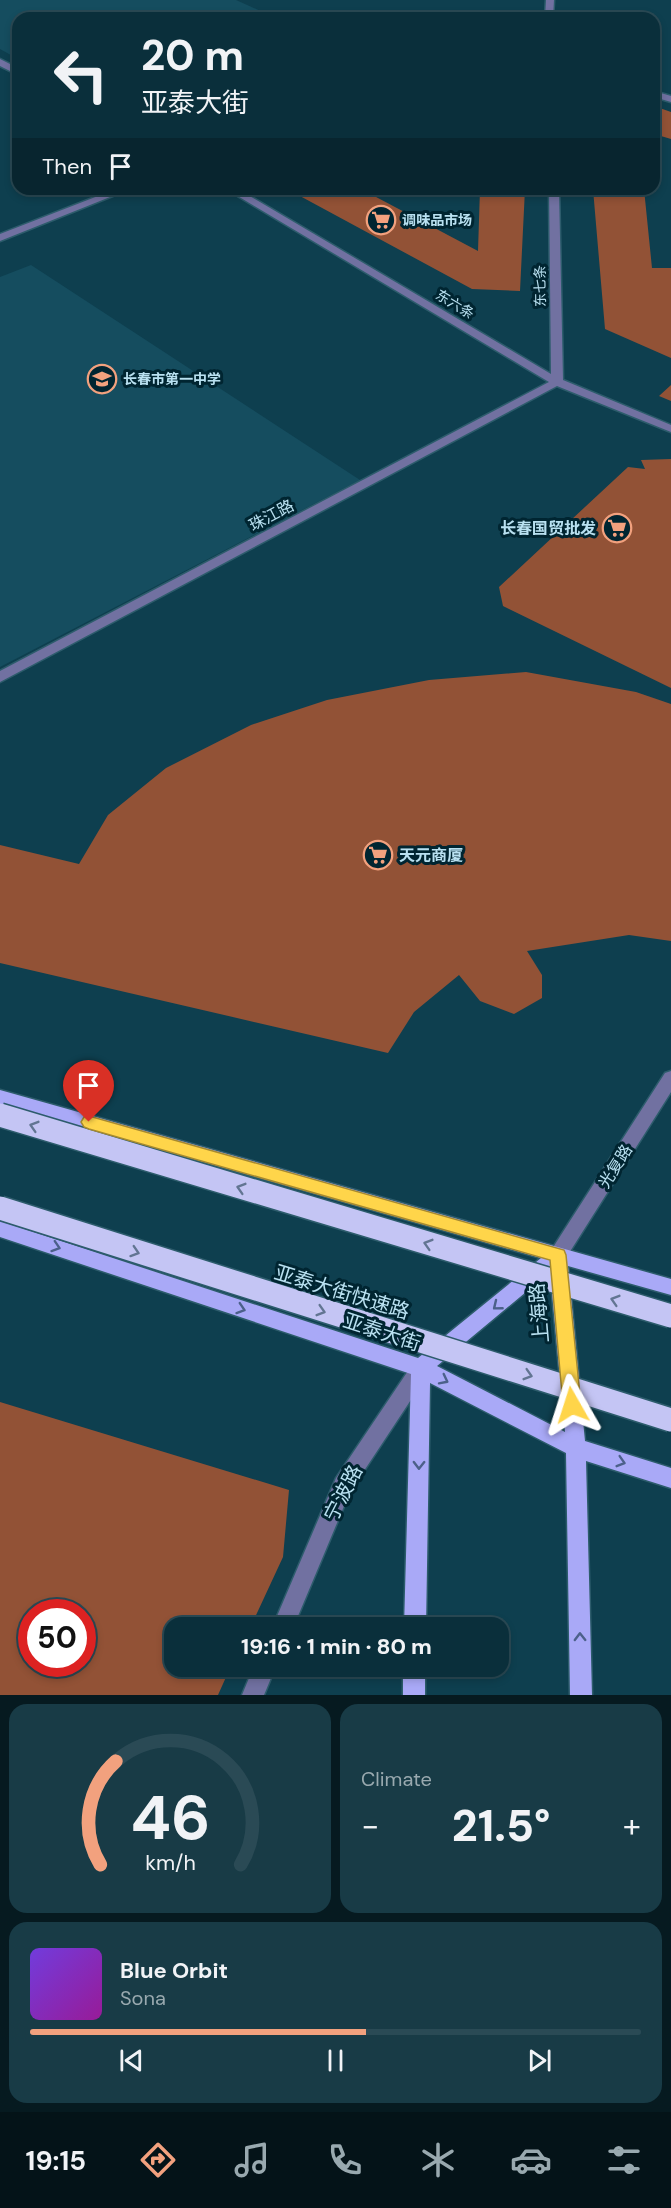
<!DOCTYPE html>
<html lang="en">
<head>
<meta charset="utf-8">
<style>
	:root { --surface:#0a2f3b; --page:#183b46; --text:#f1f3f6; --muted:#99a9af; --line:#2a4a55; --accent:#f2a17e }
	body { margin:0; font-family:"DM Sans","Noto Sans SC",sans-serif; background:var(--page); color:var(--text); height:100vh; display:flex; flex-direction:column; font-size:22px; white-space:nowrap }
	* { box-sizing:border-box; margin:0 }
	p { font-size:20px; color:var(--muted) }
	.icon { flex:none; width:33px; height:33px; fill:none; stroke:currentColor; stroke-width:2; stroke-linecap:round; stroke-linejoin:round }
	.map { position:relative; height:1695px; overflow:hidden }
	.details { display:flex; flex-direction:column; gap:9px; padding:9px; background:#061a20; flex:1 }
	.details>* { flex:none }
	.hud { position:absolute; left:12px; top:12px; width:648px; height:183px; border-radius:18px; box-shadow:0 3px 9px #0003,0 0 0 2px var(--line); background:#0a2f3b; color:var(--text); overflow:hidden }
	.speed { position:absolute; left:18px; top:1599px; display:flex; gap:12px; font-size:30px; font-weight:700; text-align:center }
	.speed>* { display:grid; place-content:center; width:78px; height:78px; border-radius:50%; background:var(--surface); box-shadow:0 3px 9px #0003,0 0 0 2px var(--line); line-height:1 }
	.speed .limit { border:9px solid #d22; background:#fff; color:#111 }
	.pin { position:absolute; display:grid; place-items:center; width:51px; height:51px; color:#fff; margin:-62px -26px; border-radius:50% 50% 50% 0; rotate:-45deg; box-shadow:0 0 6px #0007 }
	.pin .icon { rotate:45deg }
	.me { position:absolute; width:66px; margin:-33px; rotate:354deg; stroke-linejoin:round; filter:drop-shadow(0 0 4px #0008) }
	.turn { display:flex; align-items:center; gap:21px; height:126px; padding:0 30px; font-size:27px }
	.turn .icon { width:78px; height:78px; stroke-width:2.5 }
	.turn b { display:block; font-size:42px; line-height:51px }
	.then { display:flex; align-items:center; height:57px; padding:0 30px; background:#0003; gap:12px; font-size:22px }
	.big { font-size:45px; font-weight:800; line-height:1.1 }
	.details .card { flex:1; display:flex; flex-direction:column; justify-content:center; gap:9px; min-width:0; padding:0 21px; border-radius:18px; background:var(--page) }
	.details .dial { align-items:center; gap:0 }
	.dial svg { height:156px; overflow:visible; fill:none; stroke:var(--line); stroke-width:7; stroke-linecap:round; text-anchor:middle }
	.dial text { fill:var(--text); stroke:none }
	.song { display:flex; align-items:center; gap:18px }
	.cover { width:72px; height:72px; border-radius:9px; background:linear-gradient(135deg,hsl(260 70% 55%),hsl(300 70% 35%)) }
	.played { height:6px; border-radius:3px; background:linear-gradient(90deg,var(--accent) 55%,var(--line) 55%) }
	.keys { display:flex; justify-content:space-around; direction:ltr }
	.heat { display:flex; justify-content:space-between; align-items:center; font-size:33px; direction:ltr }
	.details .tiles { flex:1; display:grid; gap:9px; grid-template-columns:1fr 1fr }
	.card:last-child { grid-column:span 2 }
	.trip { position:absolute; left:164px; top:1617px; width:345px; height:60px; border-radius:18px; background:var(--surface); box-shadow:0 3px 9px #0003,0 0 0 2px var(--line); font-weight:800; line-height:60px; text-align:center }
	.tabs { display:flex; height:96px; justify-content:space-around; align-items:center; background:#041318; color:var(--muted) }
	.tabs .icon { width:42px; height:42px }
	.tabs .active { color:var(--accent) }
	.tabs b { font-size:27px; color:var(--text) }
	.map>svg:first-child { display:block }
</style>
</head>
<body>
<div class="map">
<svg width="671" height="1695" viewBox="0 0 671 1695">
	<rect width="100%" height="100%" fill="#0e3f4f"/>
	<path fill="#154d5f" d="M0 0H236L276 18H18V59L0 49Z
		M31 265 360 480 0 667V277Z"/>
	<path fill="#925236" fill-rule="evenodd" d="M654 106 671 112V139L654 134Z
		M287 189H361L478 251 480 189H525L520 291 472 289Z
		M593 189H644L652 268H671V358L605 329Z
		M671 385V401L659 396Z
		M671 459V688L503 606 499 587 628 467 645 469 641 460Z
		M526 672 636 692 671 704V941L629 935 527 951 542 975V998L514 1014 480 1001 459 975 414 1012 388 1053 0 963V845L79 864 108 815 166 768 251 725 327 700 429 680Z
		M0 1402 289 1490 283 1557 250 1628H174V1666H231L218 1695H0ZM32 1612H82V1664H32Z"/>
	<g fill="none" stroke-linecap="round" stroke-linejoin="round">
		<g stroke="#2d5c6c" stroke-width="3">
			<path id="minor" d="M546 0H554L553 18H545Z
				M0 59 18 68V75L0 66Z
				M654 91 671 96V102L654 97Z
				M116 189H130L0 241V234Z
				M226 189H238L551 374 549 189H559L563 380 671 425V432L557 386 0 682V671L549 382Z
				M671 1071V1092L564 1261 558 1263 552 1261 549 1255 552 1249 665 1073Z
				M421 1359 428 1362 431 1368 428 1374 350 1492 293 1628H272L336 1478 414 1362Z
				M254 1666H276L264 1695H242Z"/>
		</g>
		<g stroke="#2d5c6c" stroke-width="3">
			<path id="major" d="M0 1090 671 1279V1295L568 1266 585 1441 671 1468V1488L586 1461 592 1695H570L566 1453 430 1383 426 1628H404L411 1374 0 1237V1221L418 1358 541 1258 0 1104ZM550 1272 565 1432 437 1366Z
				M403 1666H425V1695H403Z"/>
		</g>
		<use href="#minor" fill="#7171a1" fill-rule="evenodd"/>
		<use href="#major" fill="#a9a9f7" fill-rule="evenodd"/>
		<g stroke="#2d5c6c" stroke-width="26" stroke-linecap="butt">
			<path id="highway-bridge" d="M0 1115 671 1316
				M0 1208 671 1420"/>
		</g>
		<use href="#highway-bridge" stroke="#c4c5f4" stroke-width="23"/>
	</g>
	<defs><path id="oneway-chevron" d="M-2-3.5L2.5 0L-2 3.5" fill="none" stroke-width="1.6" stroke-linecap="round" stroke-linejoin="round" transform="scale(1.5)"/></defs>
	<g stroke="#627592">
		<use href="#oneway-chevron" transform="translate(34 1126) rotate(-163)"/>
		<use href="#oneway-chevron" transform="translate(241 1188) rotate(-163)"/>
		<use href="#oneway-chevron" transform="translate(428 1244) rotate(-163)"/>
		<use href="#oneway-chevron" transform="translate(135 1252) rotate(18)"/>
		<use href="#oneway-chevron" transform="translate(615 1300) rotate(-163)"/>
		<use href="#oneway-chevron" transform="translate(321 1311) rotate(17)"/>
		<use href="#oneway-chevron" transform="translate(528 1375) rotate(17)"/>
	</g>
	<g stroke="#4c608a">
		<use href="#oneway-chevron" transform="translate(56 1247) rotate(18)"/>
		<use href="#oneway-chevron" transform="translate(497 1306) rotate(141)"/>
		<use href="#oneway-chevron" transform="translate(241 1309) rotate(18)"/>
		<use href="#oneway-chevron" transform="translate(444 1380) rotate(27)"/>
		<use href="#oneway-chevron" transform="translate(621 1462) rotate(17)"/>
		<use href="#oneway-chevron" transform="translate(419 1465) rotate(91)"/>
		<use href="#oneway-chevron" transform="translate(580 1637) rotate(-91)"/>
	</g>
	<path fill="#ffd54a" stroke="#a68a30" stroke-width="1.5" d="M89 1116 564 1250 566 1255 581 1405 578 1411 572 1413 566 1411 563 1405 550 1260 89 1129 84 1127 81 1122 84 1117Z"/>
	<defs>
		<g id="supermarket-ring" transform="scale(1.5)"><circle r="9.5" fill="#002531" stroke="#f2a17e" stroke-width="1.5"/><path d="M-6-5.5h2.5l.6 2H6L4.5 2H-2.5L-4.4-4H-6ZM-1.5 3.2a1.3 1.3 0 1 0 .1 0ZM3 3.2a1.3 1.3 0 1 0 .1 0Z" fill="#f2a17e"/></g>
		<g id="school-ring" transform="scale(1.5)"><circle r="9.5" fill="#002531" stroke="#f2a17e" stroke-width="1.5"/><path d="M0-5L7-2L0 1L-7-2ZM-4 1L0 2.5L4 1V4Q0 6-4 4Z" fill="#f2a17e"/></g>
	</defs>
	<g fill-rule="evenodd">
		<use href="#supermarket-ring" x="381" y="220"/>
		<use href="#school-ring" x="102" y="379"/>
		<use href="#supermarket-ring" x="617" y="528"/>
		<use href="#supermarket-ring" x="378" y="855"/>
	</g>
	<g text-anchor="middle" stroke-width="6" stroke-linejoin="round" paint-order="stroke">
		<g font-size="14" font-weight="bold" fill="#b9e1f1" stroke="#002531" text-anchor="start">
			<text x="402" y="225">调味品市场</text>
			<text x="123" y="384">长春市第一中学</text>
		</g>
		<g font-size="14" fill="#b9e1f1" stroke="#002531">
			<text transform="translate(540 286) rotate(-91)" y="5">东七条</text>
			<text transform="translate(455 304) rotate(31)" y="5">东六条</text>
		</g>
		<g font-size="16" fill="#b9e1f1" stroke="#002531">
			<text transform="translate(271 515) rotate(-28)" y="6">珠江路</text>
			<text transform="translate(615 1166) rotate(-58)" y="6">光复路</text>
		</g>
		<g font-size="16" font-weight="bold" fill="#b9e1f1" stroke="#002531" text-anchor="end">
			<text x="596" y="534">长春国贸批发</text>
			<text x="399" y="861" text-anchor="start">天元商厦</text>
		</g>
		<g font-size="20" fill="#b9e1f1" stroke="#002531">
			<text transform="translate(342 1292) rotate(17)" y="7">亚泰大街快速路</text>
			<text transform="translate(539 1313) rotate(-95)" y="7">上海路</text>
			<text transform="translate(382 1332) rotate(18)" y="7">亚泰大街</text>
			<text transform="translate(343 1493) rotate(-63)" y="7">宁波路</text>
		</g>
	</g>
</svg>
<div class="speed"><div class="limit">50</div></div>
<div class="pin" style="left:89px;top:1122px;background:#d93025"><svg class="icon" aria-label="arrive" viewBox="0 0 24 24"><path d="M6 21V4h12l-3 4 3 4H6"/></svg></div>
<svg class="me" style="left:572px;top:1405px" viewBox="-20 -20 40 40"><path d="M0-17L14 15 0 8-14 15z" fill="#ffd54a" stroke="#fff" stroke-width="4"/></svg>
<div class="trip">19:16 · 1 min · 80 m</div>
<div class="hud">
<div class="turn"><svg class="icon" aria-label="left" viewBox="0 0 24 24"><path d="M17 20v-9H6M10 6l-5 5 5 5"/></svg><div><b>20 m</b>亚泰大街</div></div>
<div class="then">Then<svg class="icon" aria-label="arrive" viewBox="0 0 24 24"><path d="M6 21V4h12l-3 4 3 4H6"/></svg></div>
</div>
</div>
<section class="details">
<div class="tiles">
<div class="card dial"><svg viewBox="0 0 100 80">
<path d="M14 69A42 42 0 1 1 86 69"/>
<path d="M14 69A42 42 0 0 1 22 16" stroke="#f2a17e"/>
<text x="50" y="56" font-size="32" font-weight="700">46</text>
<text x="50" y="72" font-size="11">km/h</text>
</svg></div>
<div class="card"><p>Climate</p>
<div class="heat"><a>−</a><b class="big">21.5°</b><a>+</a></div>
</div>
<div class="card">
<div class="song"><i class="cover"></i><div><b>Blue Orbit</b><p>Sona</p></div></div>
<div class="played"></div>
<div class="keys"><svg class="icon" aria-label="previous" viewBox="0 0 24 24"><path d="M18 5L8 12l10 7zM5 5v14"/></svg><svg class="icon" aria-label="pause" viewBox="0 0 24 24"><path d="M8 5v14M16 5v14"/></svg><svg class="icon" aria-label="next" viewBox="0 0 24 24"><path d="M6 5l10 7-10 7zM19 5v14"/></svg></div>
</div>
</div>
</section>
<nav class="tabs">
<b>19:15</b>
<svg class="icon active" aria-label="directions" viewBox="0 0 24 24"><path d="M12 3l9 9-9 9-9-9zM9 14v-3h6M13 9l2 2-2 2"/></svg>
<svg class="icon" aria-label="music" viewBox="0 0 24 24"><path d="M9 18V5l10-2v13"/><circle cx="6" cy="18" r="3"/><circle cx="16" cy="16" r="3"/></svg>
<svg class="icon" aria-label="phone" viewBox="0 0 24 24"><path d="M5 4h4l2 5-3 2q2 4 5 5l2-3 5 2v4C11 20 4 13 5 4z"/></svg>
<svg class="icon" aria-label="climate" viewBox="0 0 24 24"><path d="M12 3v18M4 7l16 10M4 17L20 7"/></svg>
<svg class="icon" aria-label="car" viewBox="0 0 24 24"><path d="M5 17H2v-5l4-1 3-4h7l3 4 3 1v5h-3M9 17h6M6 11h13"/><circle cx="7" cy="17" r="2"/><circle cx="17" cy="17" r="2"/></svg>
<svg class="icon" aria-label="filters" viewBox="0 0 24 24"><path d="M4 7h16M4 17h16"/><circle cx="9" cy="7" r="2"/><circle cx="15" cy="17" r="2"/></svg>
</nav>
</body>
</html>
